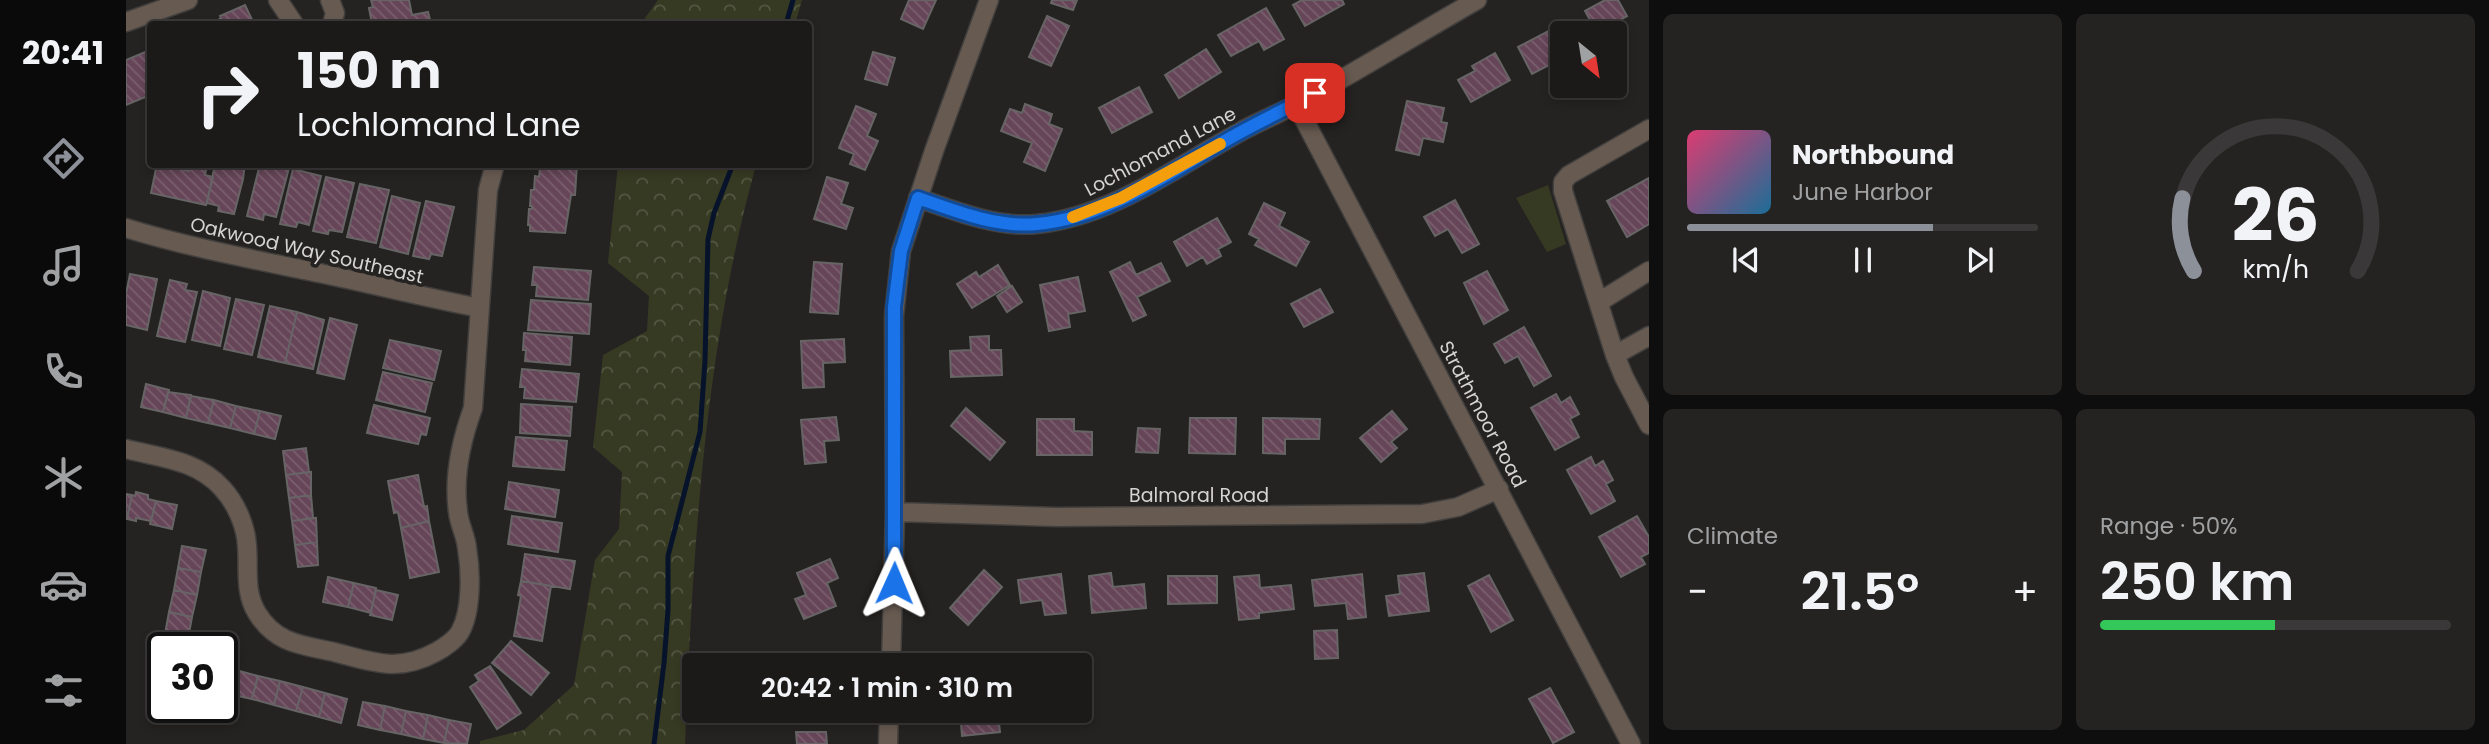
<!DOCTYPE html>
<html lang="en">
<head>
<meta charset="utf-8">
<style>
	:root { --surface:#1c1a19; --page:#252322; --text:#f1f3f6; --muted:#a0a1a2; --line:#3a3838; --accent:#8c9099 }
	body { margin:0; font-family:Poppins,sans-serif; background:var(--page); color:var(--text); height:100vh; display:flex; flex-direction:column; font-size:26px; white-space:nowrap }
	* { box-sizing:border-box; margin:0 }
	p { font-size:23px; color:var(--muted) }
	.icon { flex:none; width:38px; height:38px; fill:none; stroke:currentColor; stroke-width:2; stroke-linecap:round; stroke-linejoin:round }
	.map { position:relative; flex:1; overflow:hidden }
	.sheet { display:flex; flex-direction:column; gap:14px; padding:14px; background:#0f0e0e; width:840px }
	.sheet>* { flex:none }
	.hud { position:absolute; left:21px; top:21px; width:665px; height:147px; border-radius:7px; box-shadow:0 4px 10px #0003,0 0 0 2px var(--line); background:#1c1a19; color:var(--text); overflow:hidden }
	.needle { width:46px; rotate:150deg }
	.buttons { position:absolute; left:1424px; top:21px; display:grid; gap:14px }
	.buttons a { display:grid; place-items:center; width:77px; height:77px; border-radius:7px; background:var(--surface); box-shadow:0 4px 10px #0003,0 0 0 2px var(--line); font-size:35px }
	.speed { position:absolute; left:21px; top:632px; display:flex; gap:14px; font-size:35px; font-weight:700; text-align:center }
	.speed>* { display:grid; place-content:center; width:91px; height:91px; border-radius:50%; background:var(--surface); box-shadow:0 4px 10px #0003,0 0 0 2px var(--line); line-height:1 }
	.speed .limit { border:4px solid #111; border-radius:10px; background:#fff; color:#111 }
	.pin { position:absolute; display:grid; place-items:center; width:60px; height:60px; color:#fff; margin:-30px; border-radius:14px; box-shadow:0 4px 10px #0006 }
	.me { position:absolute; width:77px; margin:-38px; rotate:1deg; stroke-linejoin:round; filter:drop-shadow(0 0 5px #0008) }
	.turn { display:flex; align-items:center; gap:24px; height:147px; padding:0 35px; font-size:32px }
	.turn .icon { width:91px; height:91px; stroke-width:2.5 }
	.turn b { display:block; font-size:49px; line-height:60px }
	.big { font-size:52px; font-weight:600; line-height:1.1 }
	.sheet .card { flex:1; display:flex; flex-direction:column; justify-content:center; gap:10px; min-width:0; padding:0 24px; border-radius:10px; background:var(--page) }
	.sheet .dial { align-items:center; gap:0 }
	.dial svg { height:182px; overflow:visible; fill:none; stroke:var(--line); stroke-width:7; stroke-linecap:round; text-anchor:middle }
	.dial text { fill:var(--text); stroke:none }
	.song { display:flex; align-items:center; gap:21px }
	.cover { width:84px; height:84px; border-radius:10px; background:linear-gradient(135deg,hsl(340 70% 55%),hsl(200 70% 35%)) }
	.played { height:7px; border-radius:4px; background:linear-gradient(90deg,var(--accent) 70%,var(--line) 70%) }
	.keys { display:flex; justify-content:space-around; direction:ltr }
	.heat { display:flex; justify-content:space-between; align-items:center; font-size:38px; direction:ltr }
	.charge { height:10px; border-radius:5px; background:linear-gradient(90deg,#34c759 50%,var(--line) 0) }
	.sheet .tiles { flex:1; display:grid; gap:14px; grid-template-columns:repeat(2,1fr) }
	.trip { position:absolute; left:556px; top:653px; width:410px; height:70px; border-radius:7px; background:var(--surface); box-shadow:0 4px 10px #0003,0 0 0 2px var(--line); font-weight:600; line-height:70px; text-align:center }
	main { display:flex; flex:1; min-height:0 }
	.tab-bar { display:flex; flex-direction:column; width:126px; justify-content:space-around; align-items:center; background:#0b0a0a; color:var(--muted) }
	.tab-bar .icon { width:49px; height:49px }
	.tab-bar .on { color:var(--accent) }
	.tab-bar b { font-size:32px; color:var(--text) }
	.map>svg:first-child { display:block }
</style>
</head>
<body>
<main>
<nav class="tab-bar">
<b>20:41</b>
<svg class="icon on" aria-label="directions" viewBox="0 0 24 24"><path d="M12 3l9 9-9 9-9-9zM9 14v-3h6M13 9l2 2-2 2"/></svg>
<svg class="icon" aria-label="music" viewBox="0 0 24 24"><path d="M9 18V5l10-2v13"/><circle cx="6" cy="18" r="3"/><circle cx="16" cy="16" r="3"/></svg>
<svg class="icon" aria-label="phone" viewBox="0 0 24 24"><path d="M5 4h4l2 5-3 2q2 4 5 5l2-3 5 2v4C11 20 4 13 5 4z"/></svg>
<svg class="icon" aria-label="climate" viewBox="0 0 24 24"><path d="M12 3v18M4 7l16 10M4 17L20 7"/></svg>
<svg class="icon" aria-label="car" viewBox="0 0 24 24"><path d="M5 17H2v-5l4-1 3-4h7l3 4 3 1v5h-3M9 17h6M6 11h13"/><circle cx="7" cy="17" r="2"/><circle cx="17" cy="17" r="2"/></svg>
<svg class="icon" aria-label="filters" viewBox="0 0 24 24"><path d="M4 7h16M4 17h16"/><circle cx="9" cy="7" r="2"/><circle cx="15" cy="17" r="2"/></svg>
</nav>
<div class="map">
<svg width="1523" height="744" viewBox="0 0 1523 744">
	<defs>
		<pattern id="forest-crowns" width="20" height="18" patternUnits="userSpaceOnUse" patternTransform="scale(1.75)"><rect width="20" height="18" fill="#373a22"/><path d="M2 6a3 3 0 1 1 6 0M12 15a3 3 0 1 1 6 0" fill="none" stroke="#535641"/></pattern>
		<pattern id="building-back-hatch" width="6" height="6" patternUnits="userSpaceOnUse" patternTransform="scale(1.75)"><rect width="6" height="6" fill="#654557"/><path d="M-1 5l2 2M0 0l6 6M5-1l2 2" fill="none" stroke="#7a5f6e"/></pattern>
	</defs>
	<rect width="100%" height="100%" fill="#252321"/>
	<path fill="url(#forest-crowns)" d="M532 0H676L669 24H520L519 18Z
		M492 165H630C578 353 567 549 559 744H354V741L398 730 448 685 469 560 493 529 496 472 467 447 477 355 521 331 523 296 482 263Z"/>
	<path fill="#373a22" d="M1422 185 1440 244 1421 252 1390 198Z"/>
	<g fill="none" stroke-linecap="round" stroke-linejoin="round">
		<path stroke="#07132b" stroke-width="5" d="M660 24 667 0
			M528 744 538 663 542 610V556L574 432 579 361 582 239 588 213 607 164"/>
	</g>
	<path fill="url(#building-back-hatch)" stroke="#676466" stroke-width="2" d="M245 0H283L286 15 302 12 305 24H263L262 20 246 24 243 8 247 7Z
		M783 0H810L797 29 775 19Z
		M926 0H951L947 10 925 3Z
		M1176 0H1216L1218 4 1179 26 1167 5Z
		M1479 0H1492L1501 16 1471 33 1459 11Z
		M119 5 128 24H85L95 18 94 16Z
		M1140 8 1158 39 1138 50 1133 41 1105 56 1092 35Z
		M921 16 943 26 925 66 903 57Z
		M1432 26 1437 35V50L1424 56 1427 63 1406 74 1392 47Z
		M1080 49 1095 72 1053 98 1039 75Z
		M24 50V95L0 105V60Z
		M747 52 769 58 761 85 739 79Z
		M1369 53 1384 80 1345 102 1332 80 1349 71 1346 66Z
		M1013 87 1026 112 986 133 973 108Z
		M1281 101 1318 108 1315 122 1321 123 1317 142 1297 138 1293 155 1270 150Z
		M899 104 926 114 923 124 936 129 919 171 898 162 906 143 875 131 884 109 896 113Z
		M730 106 750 114 741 136 752 141 739 170 724 164 728 154 713 148Z
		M31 164 63 171 64 164 81 165 79 175 87 177 80 205 25 193Z
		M89 164H119L117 179 108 214 92 211 93 206 81 203Z
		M134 164H148L163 168 150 217 138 214 137 220 121 216Z
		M410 164H451L449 195H445L439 233 404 231V225H402L403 209H406V206H404L405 190H408L409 176 413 177 414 168 410 167Z
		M167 169 195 176 183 225 172 222 170 227 154 224Z
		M200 177 228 183 216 232 203 230 202 234 187 231Z
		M701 177 722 183 715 204 727 208 720 229 688 219Z
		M1523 178V224L1501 237 1481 201Z
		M234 184 263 190 250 243 221 237Z
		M266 196 294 203 282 254 254 247Z
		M1329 200 1353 244 1336 253 1322 229 1309 236 1298 217Z
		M300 201 328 207 316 256 305 254 303 259 287 256Z
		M1138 203 1159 213 1153 226 1183 242 1170 266 1129 245 1133 239 1123 234Z
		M1091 218 1105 242 1092 249 1095 256 1081 264 1077 257 1061 266 1048 242Z
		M688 262 716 264 712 314 684 312Z
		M1004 262 1010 275 1035 263 1044 281 1011 297 1020 315 1007 321 984 272Z
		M872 265 884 285 846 308 831 284 850 272 853 277Z
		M408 267 465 271 462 300 410 296 411 285H406Z
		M1361 271 1382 310 1358 324 1338 283Z
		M4 274 31 279 21 330 0 325V294Z
		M952 277 959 311 942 314 944 327 923 331 914 285Z
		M44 280 61 284 59 290 71 292 59 342 31 336Z
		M886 286 896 302 881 312 871 296Z
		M1194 289 1207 312 1178 327 1165 304Z
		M77 291 104 298 94 346 66 340Z
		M110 299 138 305 126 355 98 349Z
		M405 300 465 304 463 334 402 330Z
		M144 306 171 312 159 363 132 357Z
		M171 312 198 320 187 369 159 363Z
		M204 318 231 325 218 379 191 373Z
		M1398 327 1425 376 1408 386 1392 356 1379 363 1368 344Z
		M398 333 446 337 444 365 399 361 400 350H397Z
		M863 336V350H875L876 375 825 377 824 351 845 350 844 337Z
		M718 339 719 362 697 363 698 387 677 388 675 341Z
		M264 340 315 351 308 380 257 368Z
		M396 369 453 374 450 402 398 398 399 387H394Z
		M257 372 306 383 299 412 250 400Z
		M20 384 43 390 37 412 15 407Z
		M42 392 65 395 60 418 37 412Z
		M1430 394 1435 403 1444 397 1453 414 1444 419 1453 437 1429 450 1405 408Z
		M65 396 88 400 82 423 60 418Z
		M88 400 110 406 104 428 82 423Z
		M395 404 446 407 444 436 394 433Z
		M248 405 304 418 300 435 295 434 292 444 241 433Z
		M110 406 134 411 128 434 104 428Z
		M840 408 879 442 864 460 825 426Z
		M134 411 155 416 149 439 128 434Z
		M1266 411 1281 429 1265 442 1271 448 1255 462 1234 438Z
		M710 417 713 440 698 441 700 462 679 464 675 420Z
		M1064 418H1110L1109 454 1063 453Z
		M1137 418 1194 419 1193 439H1159V454L1137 453Z
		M911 419H948V431L966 432V455H911Z
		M1012 428 1034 429 1032 453 1010 452Z
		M390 437 441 441 438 470 387 466Z
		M180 448 183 472 160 475 157 451Z
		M1465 457 1469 466 1477 461 1487 480 1480 484 1489 501 1465 514 1441 470Z
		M185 472V495L163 498 160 475Z
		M292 475 298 507 301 506 303 521 275 528 272 512 268 513 262 481Z
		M383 482 433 490 429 517 379 509Z
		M10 492 22 495V499L30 501 25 521 10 518V521L1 519 6 495 9 496Z
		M0 494 6 495 1 519H0Z
		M185 495 187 518 166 521 163 498Z
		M30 501 51 505 46 529 24 524Z
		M386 516 436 523 432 552 382 544Z
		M1511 516 1523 537V553L1515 557 1519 564 1495 577 1473 537Z
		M190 518 191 542 169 545 166 521Z
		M303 521 313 572 284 578 275 528Z
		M191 542 192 565 172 567 169 545Z
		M56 546 80 550 75 572 52 568Z
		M399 554 449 561 444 589 395 581Z
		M704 559 712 578 701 583 710 606 678 619 669 599 680 595 671 573Z
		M52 568 75 572 71 595 48 590Z
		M858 570 876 587 842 625 824 608Z
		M985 573 987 587 1018 584 1020 608 966 613 963 576Z
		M1298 573 1303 611 1263 616 1260 596 1274 594 1272 576Z
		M935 574 940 613 919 615 916 600 895 603 892 580Z
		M1236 574 1240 617 1222 619 1220 603 1189 606 1186 580Z
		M1133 575 1134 588 1165 585 1168 609 1133 613V618L1113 620 1108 577Z
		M1363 575 1387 620 1365 632 1342 586Z
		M1042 576H1091V603L1042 604Z
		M202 577 228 583 222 607 197 602Z
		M395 581 425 586 416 641 388 636 395 596 392 595Z
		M228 583 250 588 245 613 222 607Z
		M48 590 71 595 66 617 43 612Z
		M250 590 272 595 266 620 244 615Z
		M43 612 66 617 62 639 39 634Z
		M1211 630 1212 658 1189 659 1188 631Z
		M39 634 62 639 60 648H37V657H34Z
		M385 641 423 673 405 695 366 663Z
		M678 652H712V665H678Z
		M34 657H37V680L30 679Z
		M96 666 110 670 103 694 96 692Z
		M364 666 395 713 371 729 344 687 353 681 349 675Z
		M110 670 132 676 126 699 103 694Z
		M132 676 154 681 148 705 126 699Z
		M154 681 177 687 170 711 148 705Z
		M177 687 199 693 193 717 170 711Z
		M1424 688 1448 732 1427 743 1403 699Z
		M199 693 221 699 215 723 193 717Z
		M237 702 259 706 254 730 232 725Z
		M259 706 280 711 275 734 254 730Z
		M834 710H867L868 715 872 714 874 732 836 736Z
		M280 711 302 715 297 739 275 734Z
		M302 715 323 720 318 743 297 739Z
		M323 720 345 724 341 744 318 743Z
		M670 732H700L701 744H671Z"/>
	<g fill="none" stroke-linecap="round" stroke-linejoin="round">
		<g stroke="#413f3d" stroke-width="21">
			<path id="minor" d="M152 0 168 24
				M204 0 209 13 206 24
				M0 22 62 0
				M1170 104 1505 744
				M1523 129 1443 175 1437 182V191L1489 355 1498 377 1523 425
				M792 198C829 211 871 228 911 224 985 217 1050 167 1114 132 1132 122 1152 114 1171 104 1232 71 1291 34 1351 0
				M0 228C65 248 131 260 198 274 250 285 301 298 354 308
				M1473 302 1523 271
				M1489 355 1523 336
				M0 449C35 458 71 460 96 488 110 503 120 526 121 546 123 569 118 592 131 613 150 644 176 645 208 652 247 662 272 673 310 652 318 648 330 639 334 632 346 611 345 571 341 548 340 536 333 524 332 512 327 477 335 441 347 408L362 190 369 164
				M769 512 931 517 1296 514 1332 507 1373 489
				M765 665 769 512 768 316 775 251 808 151 863 0
				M762 744 763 710"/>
		</g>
		<use href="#minor" stroke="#675a51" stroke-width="18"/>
	</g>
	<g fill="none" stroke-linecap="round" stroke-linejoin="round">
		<g stroke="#114b97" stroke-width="18">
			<path id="route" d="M768 583V307L775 251 792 198C829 211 871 228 911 224 981 218 1044 172 1104 138 1132 122 1161 109 1189 93"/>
		</g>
		<use href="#route" stroke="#1a73e8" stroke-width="12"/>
		<path stroke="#f59e0b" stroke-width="12" d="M947 217 995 198 1094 144"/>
	</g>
	<g text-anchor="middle" stroke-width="7" stroke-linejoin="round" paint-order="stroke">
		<g font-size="19" fill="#d6d4d3" stroke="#252321">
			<text transform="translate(1034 151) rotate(-28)" y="7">Lochlomand Lane</text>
			<text transform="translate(181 250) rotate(13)" y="7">Oakwood Way Southeast</text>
			<text transform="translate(1357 414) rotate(62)" y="7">Strathmoor Road</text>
			<text x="1073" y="502">Balmoral Road</text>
		</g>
	</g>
</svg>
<div class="buttons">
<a><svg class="needle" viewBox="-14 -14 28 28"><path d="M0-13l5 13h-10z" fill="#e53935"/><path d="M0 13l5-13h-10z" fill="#a0a1a2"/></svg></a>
</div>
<div class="speed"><div class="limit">30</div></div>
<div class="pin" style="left:1189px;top:93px;background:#d93025"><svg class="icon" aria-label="arrive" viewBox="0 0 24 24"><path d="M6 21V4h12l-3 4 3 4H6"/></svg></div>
<svg class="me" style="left:768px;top:583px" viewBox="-20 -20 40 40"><path d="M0-17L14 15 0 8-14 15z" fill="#1a73e8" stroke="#fff" stroke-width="4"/></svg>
<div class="trip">20:42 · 1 min · 310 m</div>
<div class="hud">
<div class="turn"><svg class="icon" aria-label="right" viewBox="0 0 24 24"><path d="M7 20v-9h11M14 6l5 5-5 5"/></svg><div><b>150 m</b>Lochlomand Lane</div></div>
</div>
</div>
<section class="sheet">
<div class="tiles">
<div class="card">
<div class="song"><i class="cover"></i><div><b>Northbound</b><p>June Harbor</p></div></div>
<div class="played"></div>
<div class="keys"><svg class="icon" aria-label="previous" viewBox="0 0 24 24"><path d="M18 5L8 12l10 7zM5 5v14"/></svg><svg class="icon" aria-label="pause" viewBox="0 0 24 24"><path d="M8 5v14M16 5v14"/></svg><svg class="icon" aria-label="next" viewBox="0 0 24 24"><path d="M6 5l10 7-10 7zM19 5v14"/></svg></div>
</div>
<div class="card dial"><svg viewBox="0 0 100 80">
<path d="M14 69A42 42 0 1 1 86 69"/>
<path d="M14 69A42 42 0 0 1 9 37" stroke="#8c9099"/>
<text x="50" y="56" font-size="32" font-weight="700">26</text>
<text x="50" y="72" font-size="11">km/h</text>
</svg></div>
<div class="card"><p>Climate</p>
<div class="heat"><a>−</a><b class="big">21.5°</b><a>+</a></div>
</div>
<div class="card"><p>Range · 50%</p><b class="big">250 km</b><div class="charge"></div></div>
</div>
</section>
</main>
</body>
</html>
